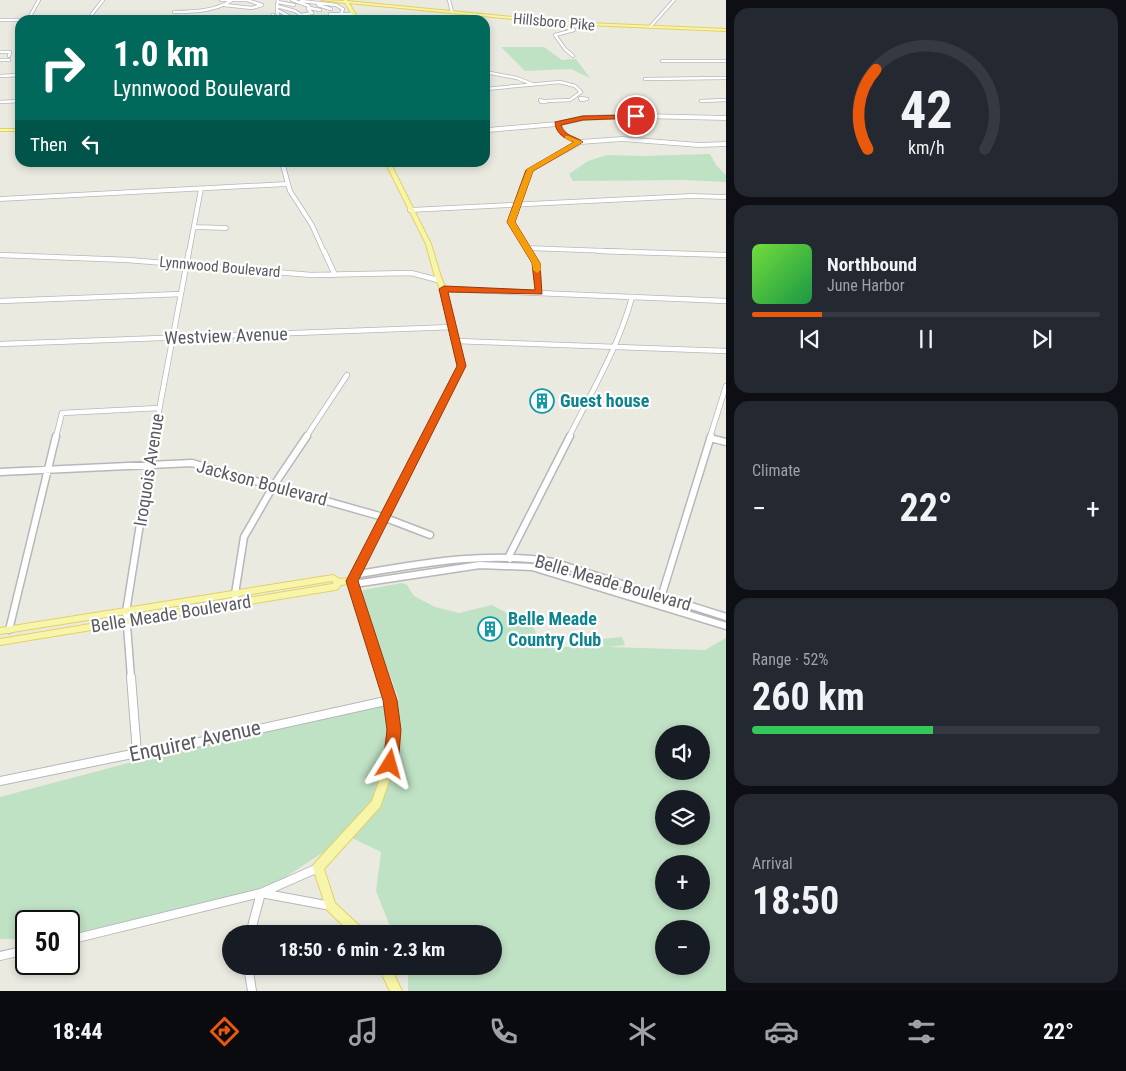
<!DOCTYPE html>
<html lang="en">
<head>
<meta charset="utf-8">
<style>
	:root { --surface:#171b24; --page:#242831; --text:#f1f3f6; --muted:#9ea1a6; --line:#363941; --accent:#ea580c }
	body { margin:0; font-family:"Roboto Condensed",sans-serif; background:var(--page); color:var(--text); height:100vh; display:flex; flex-direction:column; font-size:19px; white-space:nowrap }
	* { box-sizing:border-box; margin:0 }
	p { font-size:16px; color:var(--muted) }
	.icon { flex:none; width:28px; height:28px; fill:none; stroke:currentColor; stroke-width:2; stroke-linecap:round; stroke-linejoin:round }
	.map { position:relative; flex:1; overflow:hidden }
	.details { display:flex; flex-direction:column; gap:8px; padding:8px; background:#0d0f14; width:400px }
	.details>* { flex:none }
	.guide { position:absolute; left:15px; top:15px; width:475px; height:152px; border-radius:15px; box-shadow:0 2px 8px #0003; background:#00695c; color:#fff; overflow:hidden }
	.buttons { position:absolute; left:655px; top:725px; display:grid; gap:10px }
	.buttons a { display:grid; place-items:center; width:55px; height:55px; border-radius:50%; background:var(--surface); box-shadow:0 2px 8px #0003; font-size:25px }
	.speed { position:absolute; left:15px; top:910px; display:flex; gap:10px; font-size:25px; font-weight:700; text-align:center }
	.speed>* { display:grid; place-content:center; width:65px; height:65px; border-radius:50%; background:var(--surface); box-shadow:0 2px 8px #0003; line-height:1 }
	.speed .limit { border:2px solid #111; border-radius:8px; background:#fff; color:#111 }
	.pin { position:absolute; display:grid; place-items:center; width:42px; height:42px; color:#fff; margin:-21px; border:2px solid #fff; border-radius:50%; box-shadow:0 1px 5px #0007 }
	.me { position:absolute; width:55px; margin:-28px; rotate:8deg; stroke-linejoin:round; filter:drop-shadow(0 0 4px #0008) }
	.turn { display:flex; align-items:center; gap:18px; height:105px; padding:0 15px; font-size:22px }
	.turn .icon { width:65px; height:65px; stroke-width:2.5 }
	.turn b { display:block; font-size:35px; line-height:42px }
	.then { display:flex; align-items:center; height:48px; padding:0 15px; background:#0003; gap:10px; font-size:19px }
	.big { font-size:38px; font-weight:700; line-height:1.1 }
	.details .widget { flex:1; display:flex; flex-direction:column; justify-content:center; gap:8px; min-width:0; padding:0 18px; border-radius:15px; background:var(--page) }
	.details .dial { align-items:center; gap:0 }
	.dial svg { height:130px; overflow:visible; fill:none; stroke:var(--line); stroke-width:7; stroke-linecap:round; text-anchor:middle }
	.dial text { fill:var(--text); stroke:none }
	.song { display:flex; align-items:center; gap:15px }
	.cover { width:60px; height:60px; border-radius:8px; background:linear-gradient(135deg,hsl(100 70% 55%),hsl(140 70% 35%)) }
	.played { height:5px; border-radius:2px; background:linear-gradient(90deg,var(--accent) 20%,var(--line) 20%) }
	.keys { display:flex; justify-content:space-around; direction:ltr }
	.heat { display:flex; justify-content:space-between; align-items:center; font-size:28px; direction:ltr }
	.charge { height:8px; border-radius:4px; background:linear-gradient(90deg,#34c759 52%,var(--line) 0) }
	.trip { position:absolute; left:222px; top:925px; width:280px; height:50px; border-radius:25px; background:var(--surface); box-shadow:0 2px 8px #0003; font-weight:700; line-height:50px; text-align:center }
	.tabs { display:flex; height:80px; justify-content:space-around; align-items:center; background:#090b0e; color:var(--muted) }
	.tabs .icon { width:35px; height:35px }
	.tabs .current { color:var(--accent) }
	.tabs b { font-size:22px; color:var(--text) }
	main { display:flex; flex:1; min-height:0 }
	.map>svg:first-child { display:block }
</style>
</head>
<body>
<main>
<div class="map">
<svg width="726" height="991" viewBox="0 0 726 991">
	<rect width="100%" height="100%" fill="#ebeae1"/>
	<path fill="#bfe1c4" fill-rule="evenodd" d="M501 47H544L562 60 576 59 590 78 571 69 525 71Z
		M710 154 716 165 726 175V182L684 180 573 181 569 174 588 161 607 155 643 156Z
		M402 583 407 585 414 596 435 607 459 613 492 605 534 628 541 647H604L602 639 622 637 625 645 608 647 705 650 726 638V991H408V972L406 966H494V934H393L376 891 381 852 348 836 261 893 69 939V921H26V939H0V797L336 708 399 700 362 597 363 590ZM664 734H701V771H664ZM664 799H701V836H664ZM664 864H701V901H664ZM664 929H701V966H664Z"/>
	<g fill="none" stroke-linecap="round" stroke-linejoin="round">
		<g stroke="#b6b7bc" stroke-width="4">
			<path id="minor-far4" d="M221 0H248
				M278 0 277 6 295 11 301 15 312 13 308 9 309 6 292 0
				M449 0 452 12
				M301 1 336 5 343 9 341 14
				M278 2 294 5
				M224 5 252 8 262 5 247 0
				M318 5 331 9
				M277 6V10
				M310 8 320 10
				M277 10 289 16H278Z
				M174 12C194 12 214 11 231 1
				M92 14 103 0
				M330 14H354
				M273 15V20
				M0 20H66
				M28 20 39 0
				M228 20 229 18
				M561 23V26L574 30 555 35 565 49 573 56
				M650 27 674 0
				M0 52H10L9 56
				M0 60H9
				M485 60 488 65 485 68
				M662 61H726
				M485 72 517 78 532 84
				M0 76 20 75
				M645 79 726 78
				M485 89 560 82 575 86 581 92 570 100 546 101
				M580 98 587 99 581 100Z
				M540 100 546 102H541Z
				M701 101 726 100
				M0 102 20 101"/>
		</g>
		<g stroke="#b6b7bc" stroke-width="5.5">
			<path id="minor-far3" d="M557 124 566 136 580 142
				M488 130 557 124 583 118 640 116 726 118
				M282 162 290 191 312 225 324 252
				M0 199 287 184
				M410 210 691 196 726 197
				M194 227 226 228
				M527 248 634 252
				M189 252 201 189
				M529 252 511 222 530 170 580 142 622 139 699 145 726 144"/>
		</g>
		<g stroke="#b6b7bc" stroke-width="6">
			<path id="minor-far2" d="M324 251 335 275
				M528 251 536 263 539 293
				M599 251 726 255
				M0 255 128 260 311 275 411 273 438 280
				M443 289 726 301
				M0 301 181 294
				M456 341 726 351
				M0 344 453 327
				M56 437 62 413 159 408
				M154 437 189 251
				M306 437 347 375
				M569 437C592 391 619 346 632 297
				M710 437 726 386"/>
		</g>
		<g stroke="#b6b7bc" stroke-width="9">
			<path id="minor-far1" d="M710 438 726 442
				M0 472 192 463 383 517 430 535
				M510 559 509 556 570 436
				M354 579 359 574C424 563 487 551 553 562L726 617
				M352 581 361 583 480 565 532 567 726 626
				M236 603 235 594 244 537 274 485 307 436
				M656 604 663 591 711 436
				M9 630 56 436
				M131 678 126 612 154 436"/>
		</g>
		<g stroke="#b6b7bc" stroke-width="10">
			<path id="minor" d="M131 677 137 753
				M0 781 137 753 182 746 390 700
				M250 934 261 893 331 906
				M69 940 261 893 318 868
				M0 956 26 950
				M248 966 252 991"/>
		</g>
		<g stroke="#e3d162" stroke-width="2">
			<path id="major" d="M321 0 344 1 343 0H347V1L565 22 726 29V31L565 24 349 3 359 20H355L345 3Z
				M0 129H20V131H0Z
				M385 162H390L431 244 441 277 446 289 464 367 356 581 395 700 399 730 398 746 395 764 380 807 324 869 335 903 364 930 366 934H352L327 910 313 868 314 864 372 801 385 764 388 746 389 730 385 700 349 584 341 585 338 589 335 590 0 645V639L332 584 334 583 332 581 0 634V628L333 575 340 579 349 578 458 367 440 289 435 277 426 244Z
				M378 966H390L402 991H390Z"/>
		</g>
		<use href="#minor-far4" stroke="#fff" stroke-width="2.5"/>
		<use href="#minor-far3" stroke="#fff" stroke-width="4"/>
		<use href="#minor-far2" stroke="#fff" stroke-width="4.5"/>
		<use href="#minor-far1" stroke="#fff" stroke-width="6"/>
		<use href="#minor" stroke="#fff" stroke-width="8"/>
		<use href="#major" fill="#f7f5aa" fill-rule="evenodd"/>
	</g>
	<path fill="#ea580c" stroke="#983908" d="M638 115V117L636 118 583 120 561 125C564 136 575 136 583 142L533 171 515 222 540 263 542 294 448 292 466 366 358 581 397 700 401 730 398 764 396 768 390 770 385 768 383 764 387 730 383 700 346 581 457 366 439 289 444 286 535 290 532 263 507 222 526 170 574 142C565 139 555 133 555 122L583 116Z"/>
	<path fill="#f59e0b" d="M568 136 583 142 533 171 515 222 540 263 541 270 537 273 533 270 532 263 507 222 527 169 574 142 565 139V136Z"/>
	<defs>
		<g id="building-ring" transform="scale(1.25)"><circle r="9.5" fill="#fff" stroke="#0f9aa8" stroke-width="1.5"/><path d="M-4-6H4V6H1V3H-1V6H-4ZM-2.5-4.3h1.7v1.8h-1.7ZM.8-4.3h1.7v1.8H.8ZM-2.5-1h1.7V.8h-1.7ZM.8-1h1.7V.8H.8Z" fill="#0f9aa8"/></g>
	</defs>
	<g fill-rule="evenodd">
		<use href="#building-ring" x="542" y="401"/>
		<use href="#building-ring" x="490" y="629"/>
	</g>
	<g text-anchor="middle" stroke-width="4.5" stroke-linejoin="round" paint-order="stroke">
		<g font-size="15" fill="#595b60" stroke="#fff">
			<text transform="translate(554 22) rotate(5)" y="5">Hillsboro Pike</text>
			<text transform="translate(220 267) rotate(5)" y="5">Lynnwood Boulevard</text>
		</g>
		<g font-size="18" fill="#595b60" stroke="#fff">
			<text transform="translate(226 336) rotate(-2)" y="6">Westview Avenue</text>
			<text transform="translate(149 470) rotate(-81)" y="6">Iroquois Avenue</text>
			<text transform="translate(262 483) rotate(15)" y="6">Jackson Boulevard</text>
			<text transform="translate(613 583) rotate(16)" y="6">Belle Meade Boulevard</text>
			<text transform="translate(171 614) rotate(-9)" y="6">Belle Meade Boulevard</text>
		</g>
		<g font-size="18" font-weight="bold" fill="#0d838f" stroke="#fff" text-anchor="start">
			<text x="560" y="407">Guest house</text>
			<text x="508" y="625">Belle Meade<tspan x="508" dy="21">Country Club</tspan></text>
		</g>
		<g font-size="21" fill="#595b60" stroke="#fff">
			<text transform="translate(195 741) rotate(-12)" y="7">Enquirer Avenue</text>
		</g>
	</g>
</svg>
<div class="buttons">
<a><svg class="icon" aria-label="sound" viewBox="0 0 24 24"><path d="M4 9h4l5-4v14l-5-4H4zM17 9q2 3 0 6"/></svg></a>
<a><svg class="icon" aria-label="layers" viewBox="0 0 24 24"><path d="M12 4l9 5-9 5-9-5zM3 14l9 5 9-5"/></svg></a>
<a>+</a>
<a>−</a>
</div>
<div class="speed"><div class="limit">50</div></div>
<div class="pin" style="left:636px;top:116px;background:#d93025"><svg class="icon" aria-label="arrive" viewBox="0 0 24 24"><path d="M6 21V4h12l-3 4 3 4H6"/></svg></div>
<svg class="me" style="left:390px;top:764px" viewBox="-20 -20 40 40"><path d="M0-17L14 15 0 8-14 15z" fill="#ea580c" stroke="#fff" stroke-width="4"/></svg>
<div class="trip">18:50 · 6 min · 2.3 km</div>
<div class="guide">
<div class="turn"><svg class="icon" aria-label="right" viewBox="0 0 24 24"><path d="M7 20v-9h11M14 6l5 5-5 5"/></svg><div><b>1.0 km</b>Lynnwood Boulevard</div></div>
<div class="then">Then<svg class="icon" aria-label="left" viewBox="0 0 24 24"><path d="M17 20v-9H6M10 6l-5 5 5 5"/></svg></div>
</div>
</div>
<section class="details">
<div class="widget dial"><svg viewBox="0 0 100 80">
<path d="M14 69A42 42 0 1 1 86 69"/>
<path d="M14 69A42 42 0 0 1 19 20" stroke="#ea580c"/>
<text x="50" y="56" font-size="32" font-weight="700">42</text>
<text x="50" y="72" font-size="11">km/h</text>
</svg></div>
<div class="widget">
<div class="song"><i class="cover"></i><div><b>Northbound</b><p>June Harbor</p></div></div>
<div class="played"></div>
<div class="keys"><svg class="icon" aria-label="previous" viewBox="0 0 24 24"><path d="M18 5L8 12l10 7zM5 5v14"/></svg><svg class="icon" aria-label="pause" viewBox="0 0 24 24"><path d="M8 5v14M16 5v14"/></svg><svg class="icon" aria-label="next" viewBox="0 0 24 24"><path d="M6 5l10 7-10 7zM19 5v14"/></svg></div>
</div>
<div class="widget"><p>Climate</p>
<div class="heat"><a>−</a><b class="big">22°</b><a>+</a></div>
</div>
<div class="widget"><p>Range · 52%</p><b class="big">260 km</b><div class="charge"></div></div>
<div class="widget"><p>Arrival</p><b class="big">18:50</b></div>
</section>
</main>
<nav class="tabs">
<b>18:44</b>
<svg class="icon current" aria-label="directions" viewBox="0 0 24 24"><path d="M12 3l9 9-9 9-9-9zM9 14v-3h6M13 9l2 2-2 2"/></svg>
<svg class="icon" aria-label="music" viewBox="0 0 24 24"><path d="M9 18V5l10-2v13"/><circle cx="6" cy="18" r="3"/><circle cx="16" cy="16" r="3"/></svg>
<svg class="icon" aria-label="phone" viewBox="0 0 24 24"><path d="M5 4h4l2 5-3 2q2 4 5 5l2-3 5 2v4C11 20 4 13 5 4z"/></svg>
<svg class="icon" aria-label="climate" viewBox="0 0 24 24"><path d="M12 3v18M4 7l16 10M4 17L20 7"/></svg>
<svg class="icon" aria-label="car" viewBox="0 0 24 24"><path d="M5 17H2v-5l4-1 3-4h7l3 4 3 1v5h-3M9 17h6M6 11h13"/><circle cx="7" cy="17" r="2"/><circle cx="17" cy="17" r="2"/></svg>
<svg class="icon" aria-label="filters" viewBox="0 0 24 24"><path d="M4 7h16M4 17h16"/><circle cx="9" cy="7" r="2"/><circle cx="15" cy="17" r="2"/></svg>
<b>22°</b>
</nav>
</body>
</html>
